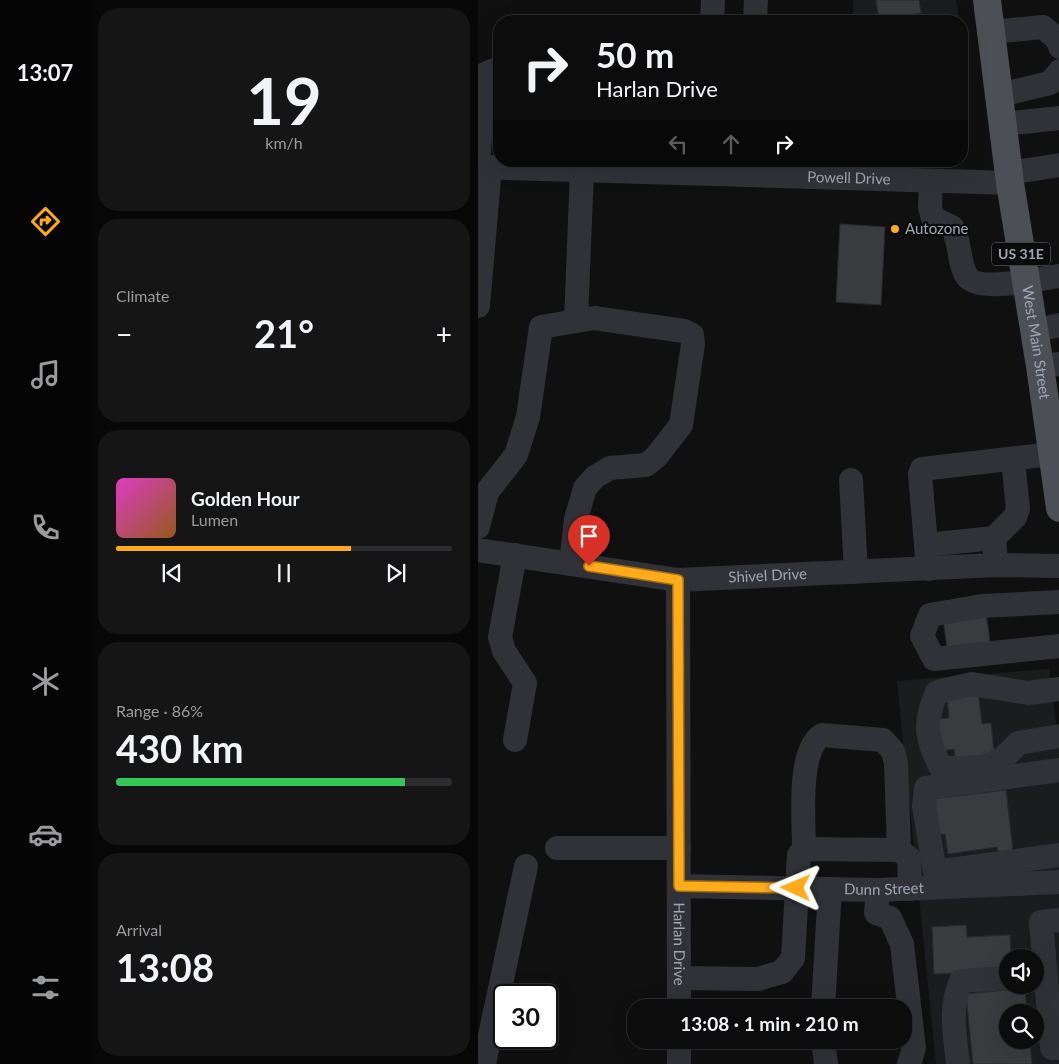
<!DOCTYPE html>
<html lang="en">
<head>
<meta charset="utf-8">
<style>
	:root { --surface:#0c0c0d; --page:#151516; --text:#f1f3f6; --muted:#9a9b9d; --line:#2c2c2e; --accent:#ffab1a }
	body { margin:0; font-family:Lato,sans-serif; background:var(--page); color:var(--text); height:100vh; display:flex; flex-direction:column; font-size:19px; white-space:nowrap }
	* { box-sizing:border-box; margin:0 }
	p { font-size:16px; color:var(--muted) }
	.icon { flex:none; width:28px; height:28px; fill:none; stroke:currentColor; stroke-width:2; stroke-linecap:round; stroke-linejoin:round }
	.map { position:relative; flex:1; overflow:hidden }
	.panel { display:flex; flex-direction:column; gap:8px; padding:8px; background:#070707; width:388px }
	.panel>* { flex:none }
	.banner { position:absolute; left:15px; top:15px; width:475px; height:152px; border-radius:20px; box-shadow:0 5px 20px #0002,0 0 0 1px var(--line); background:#0c0c0d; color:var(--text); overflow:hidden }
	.controls { position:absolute; left:521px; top:949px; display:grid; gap:10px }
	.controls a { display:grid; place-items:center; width:45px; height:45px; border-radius:50%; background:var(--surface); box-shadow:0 5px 20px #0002,0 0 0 1px var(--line); font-size:25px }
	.speed { position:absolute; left:15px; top:984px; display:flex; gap:10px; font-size:25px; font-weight:700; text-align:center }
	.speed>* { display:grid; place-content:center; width:65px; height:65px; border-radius:50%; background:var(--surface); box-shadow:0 5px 20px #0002,0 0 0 1px var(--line); line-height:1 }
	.speed .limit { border:2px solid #111; border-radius:8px; background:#fff; color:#111 }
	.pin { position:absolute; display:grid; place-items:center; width:42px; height:42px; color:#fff; margin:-51px -21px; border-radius:50% 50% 50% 0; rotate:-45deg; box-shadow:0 0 5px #0007 }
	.pin .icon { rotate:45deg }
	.me { position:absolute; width:55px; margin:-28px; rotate:271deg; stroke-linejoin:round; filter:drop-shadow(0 0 4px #0008) }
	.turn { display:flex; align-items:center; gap:18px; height:105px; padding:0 20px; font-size:22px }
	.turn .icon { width:65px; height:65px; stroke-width:2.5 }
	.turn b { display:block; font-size:35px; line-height:42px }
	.lanes { display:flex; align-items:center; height:48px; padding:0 20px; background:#0003; justify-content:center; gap:25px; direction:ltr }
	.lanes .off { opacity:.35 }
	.big { font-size:38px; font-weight:700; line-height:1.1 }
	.panel .card { flex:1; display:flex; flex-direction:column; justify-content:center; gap:8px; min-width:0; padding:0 18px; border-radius:20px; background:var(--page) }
	.panel .dial { align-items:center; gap:0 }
	.dial b { font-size:65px; line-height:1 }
	.song { display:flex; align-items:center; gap:15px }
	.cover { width:60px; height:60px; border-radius:8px; background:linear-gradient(135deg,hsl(310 70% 55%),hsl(30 70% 35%)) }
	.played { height:5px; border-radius:2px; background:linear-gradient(90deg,var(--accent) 70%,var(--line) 70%) }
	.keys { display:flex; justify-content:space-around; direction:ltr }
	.heat { display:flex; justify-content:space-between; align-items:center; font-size:28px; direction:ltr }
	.charge { height:8px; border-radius:4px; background:linear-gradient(90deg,#34c759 86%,var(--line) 0) }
	.trip { position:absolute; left:149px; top:999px; width:285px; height:50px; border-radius:20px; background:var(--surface); box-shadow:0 5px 20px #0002,0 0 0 1px var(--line); font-weight:700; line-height:50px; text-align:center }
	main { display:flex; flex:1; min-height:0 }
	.menu { display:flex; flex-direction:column; width:90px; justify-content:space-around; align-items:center; background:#050505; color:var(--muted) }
	.menu .icon { width:35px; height:35px }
	.menu .on { color:var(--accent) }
	.menu b { font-size:22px; color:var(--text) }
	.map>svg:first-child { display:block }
</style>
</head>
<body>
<main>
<nav class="menu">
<b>13:07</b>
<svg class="icon on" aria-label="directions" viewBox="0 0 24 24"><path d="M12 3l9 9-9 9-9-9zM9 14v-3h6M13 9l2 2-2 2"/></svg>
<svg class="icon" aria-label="music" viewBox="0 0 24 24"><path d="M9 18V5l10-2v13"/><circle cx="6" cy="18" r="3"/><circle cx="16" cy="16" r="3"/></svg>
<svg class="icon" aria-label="phone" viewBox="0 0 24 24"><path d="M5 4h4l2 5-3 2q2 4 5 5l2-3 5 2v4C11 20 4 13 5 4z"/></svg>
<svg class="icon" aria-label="climate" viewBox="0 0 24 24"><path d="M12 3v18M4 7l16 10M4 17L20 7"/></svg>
<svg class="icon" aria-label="car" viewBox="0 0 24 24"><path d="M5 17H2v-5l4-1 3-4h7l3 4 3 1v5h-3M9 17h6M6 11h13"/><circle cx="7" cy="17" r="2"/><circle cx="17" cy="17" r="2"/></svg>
<svg class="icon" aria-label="filters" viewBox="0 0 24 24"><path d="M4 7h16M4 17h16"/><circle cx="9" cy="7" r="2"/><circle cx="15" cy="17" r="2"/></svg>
</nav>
<section class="panel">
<div class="card dial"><b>19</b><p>km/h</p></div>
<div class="card"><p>Climate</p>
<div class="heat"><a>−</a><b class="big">21°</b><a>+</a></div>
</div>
<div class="card">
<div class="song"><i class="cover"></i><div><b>Golden Hour</b><p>Lumen</p></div></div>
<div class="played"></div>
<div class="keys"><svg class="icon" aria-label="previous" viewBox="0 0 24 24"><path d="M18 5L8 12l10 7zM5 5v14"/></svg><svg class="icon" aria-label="pause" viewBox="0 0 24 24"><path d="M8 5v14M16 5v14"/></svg><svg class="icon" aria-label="next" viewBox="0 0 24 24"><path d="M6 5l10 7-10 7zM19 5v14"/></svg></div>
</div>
<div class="card"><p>Range · 86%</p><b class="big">430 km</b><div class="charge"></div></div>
<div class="card"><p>Arrival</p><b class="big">13:08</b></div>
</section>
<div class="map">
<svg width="582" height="1064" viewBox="0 0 582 1064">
	<rect width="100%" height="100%" fill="#101011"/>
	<path fill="#1b1c1e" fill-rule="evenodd" d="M375 0H478L482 21H375Z
		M571 669 582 757 581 1064H458L419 681ZM530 958H558V985H530ZM530 1012H558V1040H530Z"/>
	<path fill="#393b3f" stroke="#292a2d" d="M398 0H441L443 13 401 20Z
		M390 20H440V21H390Z
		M362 224 407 227 403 305 358 302Z
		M508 613 513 649 470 654 465 619Z
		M500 693 504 724 513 723 516 753 478 765 476 749 461 751 458 719 471 718 469 696Z
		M528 790 535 851 520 853 519 847 470 854 467 834 459 835 455 799Z
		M488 925 489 937 532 935 533 958H530V971L456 974 454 927Z
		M547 988 549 1012H530V1040H552L554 1064H495L488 994Z"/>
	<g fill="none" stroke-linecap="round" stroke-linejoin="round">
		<g stroke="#303237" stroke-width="24">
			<path d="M234 21 235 0"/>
			<path d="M277 21 278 0"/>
			<path d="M513 32 565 27 580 40 582 47"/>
			<path d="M522 95 572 83 582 71"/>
			<path d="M525 124 582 118"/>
			<path d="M0 164 7 74 21 68"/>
			<path id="s1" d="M0 167 532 183"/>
			<path d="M531 173 582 165"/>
			<path d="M453 181 452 208 455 218 474 227C483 242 480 261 488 275 498 294 562 278 582 276"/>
			<path d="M0 306 12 167"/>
			<path d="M98 321 104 170"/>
			<path d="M556 331 582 325"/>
			<path d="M562 366 582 364"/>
			<path d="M373 480 378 572"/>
			<path d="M0 527 9 492 38 455 50 417 63 327 116 318 206 331 214 335 215 344 203 425 178 457 168 465 132 468 117 477 107 488 98 519 93 564"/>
			<path d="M448 545 516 538"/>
			<path id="s2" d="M0 550 200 580 518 565 582 566"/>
			<path d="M518 565 516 538 537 517 540 509 535 460"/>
			<path d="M450 569 442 474 444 469 574 454"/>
			<path id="s3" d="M200 580 201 1008"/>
			<path d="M582 602 504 606 452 615 444 636 456 659 582 646"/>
			<path d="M582 689 550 693 494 684 459 692C445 724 448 738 463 768 498 768 516 772 540 743L582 736"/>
			<path d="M37 740 47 683 26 651 22 637 37 555"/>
			<path d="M582 770 448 788 446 806 457 872 582 855"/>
			<path d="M79 848H201"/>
			<path d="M326 849C326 820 319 751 344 735L405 740 415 751 418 763 421 850"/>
			<path id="s4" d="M201 886 400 890 582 882"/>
			<path d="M400 890 398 913 412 918 424 944 436 1048 431 1064"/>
			<path d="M582 920 563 922 574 1048H582"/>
			<path d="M201 978 280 979 304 972 315 958 321 855 326 849 421 850 431 858 432 889"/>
			<path d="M345 1008 352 889"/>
			<path d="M201 1040V1064"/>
			<path d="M345 1040 348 1064"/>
			<path d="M6 1064 48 866"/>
			<path d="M480 1064C477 1036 471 1008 483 981L530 978"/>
		</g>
		<path stroke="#4c4f56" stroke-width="28" id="s5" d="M509 0 532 183 562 366 582 508"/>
	</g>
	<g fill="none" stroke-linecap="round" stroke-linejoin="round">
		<g stroke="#a66f11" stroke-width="12">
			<path id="route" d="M111 566 200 580 201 886 318 888"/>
		</g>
		<use href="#route" stroke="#ffab1a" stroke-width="9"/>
	</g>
	<circle fill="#ffab1a" stroke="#0b0b0c" stroke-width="2" cx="417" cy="229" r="5"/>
	<g text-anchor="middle" stroke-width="4.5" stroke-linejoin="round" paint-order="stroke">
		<rect fill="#0b0b0c" stroke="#737881" stroke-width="1" x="514" y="242.5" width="58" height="23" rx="4"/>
		<g font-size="14" font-weight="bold" fill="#9fa6b3">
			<text x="543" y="259">US 31E</text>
		</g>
		<g font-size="15" fill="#9fa6b3" stroke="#0b0b0c">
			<text dy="5" stroke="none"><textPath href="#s1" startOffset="371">Powell Drive</textPath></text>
			<text dy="5" stroke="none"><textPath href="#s5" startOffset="346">West Main Street</textPath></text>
			<text dy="5" stroke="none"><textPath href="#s2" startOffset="292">Shivel Drive</textPath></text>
			<text dy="5" stroke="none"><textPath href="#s4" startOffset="205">Dunn Street</textPath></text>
			<text dy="5" stroke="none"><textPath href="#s3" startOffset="364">Harlan Drive</textPath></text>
		</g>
		<g font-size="15" fill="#9fa6b3" stroke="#0b0b0c" text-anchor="start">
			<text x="427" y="234">Autozone</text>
		</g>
	</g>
</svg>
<div class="controls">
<a><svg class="icon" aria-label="sound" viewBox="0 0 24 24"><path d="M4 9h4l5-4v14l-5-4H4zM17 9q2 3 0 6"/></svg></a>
<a><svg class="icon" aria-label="search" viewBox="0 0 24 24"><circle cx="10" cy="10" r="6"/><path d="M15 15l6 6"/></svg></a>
</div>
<div class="speed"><div class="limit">30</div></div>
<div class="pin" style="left:111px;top:566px;background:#d93025"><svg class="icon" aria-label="arrive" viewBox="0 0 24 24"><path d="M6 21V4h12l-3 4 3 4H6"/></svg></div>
<svg class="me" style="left:318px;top:888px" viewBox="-20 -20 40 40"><path d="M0-17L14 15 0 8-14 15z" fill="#ffab1a" stroke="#fff" stroke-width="4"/></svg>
<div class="trip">13:08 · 1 min · 210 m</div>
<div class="banner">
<div class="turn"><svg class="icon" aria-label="right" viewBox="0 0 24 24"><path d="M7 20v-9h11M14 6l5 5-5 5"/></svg><div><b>50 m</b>Harlan Drive</div></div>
<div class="lanes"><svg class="icon off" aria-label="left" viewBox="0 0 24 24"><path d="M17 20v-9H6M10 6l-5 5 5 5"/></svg><svg class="icon off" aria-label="ahead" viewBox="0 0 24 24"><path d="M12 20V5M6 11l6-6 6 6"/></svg><svg class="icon" aria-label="right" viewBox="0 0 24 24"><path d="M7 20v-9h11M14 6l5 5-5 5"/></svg></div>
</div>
</div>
</main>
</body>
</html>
